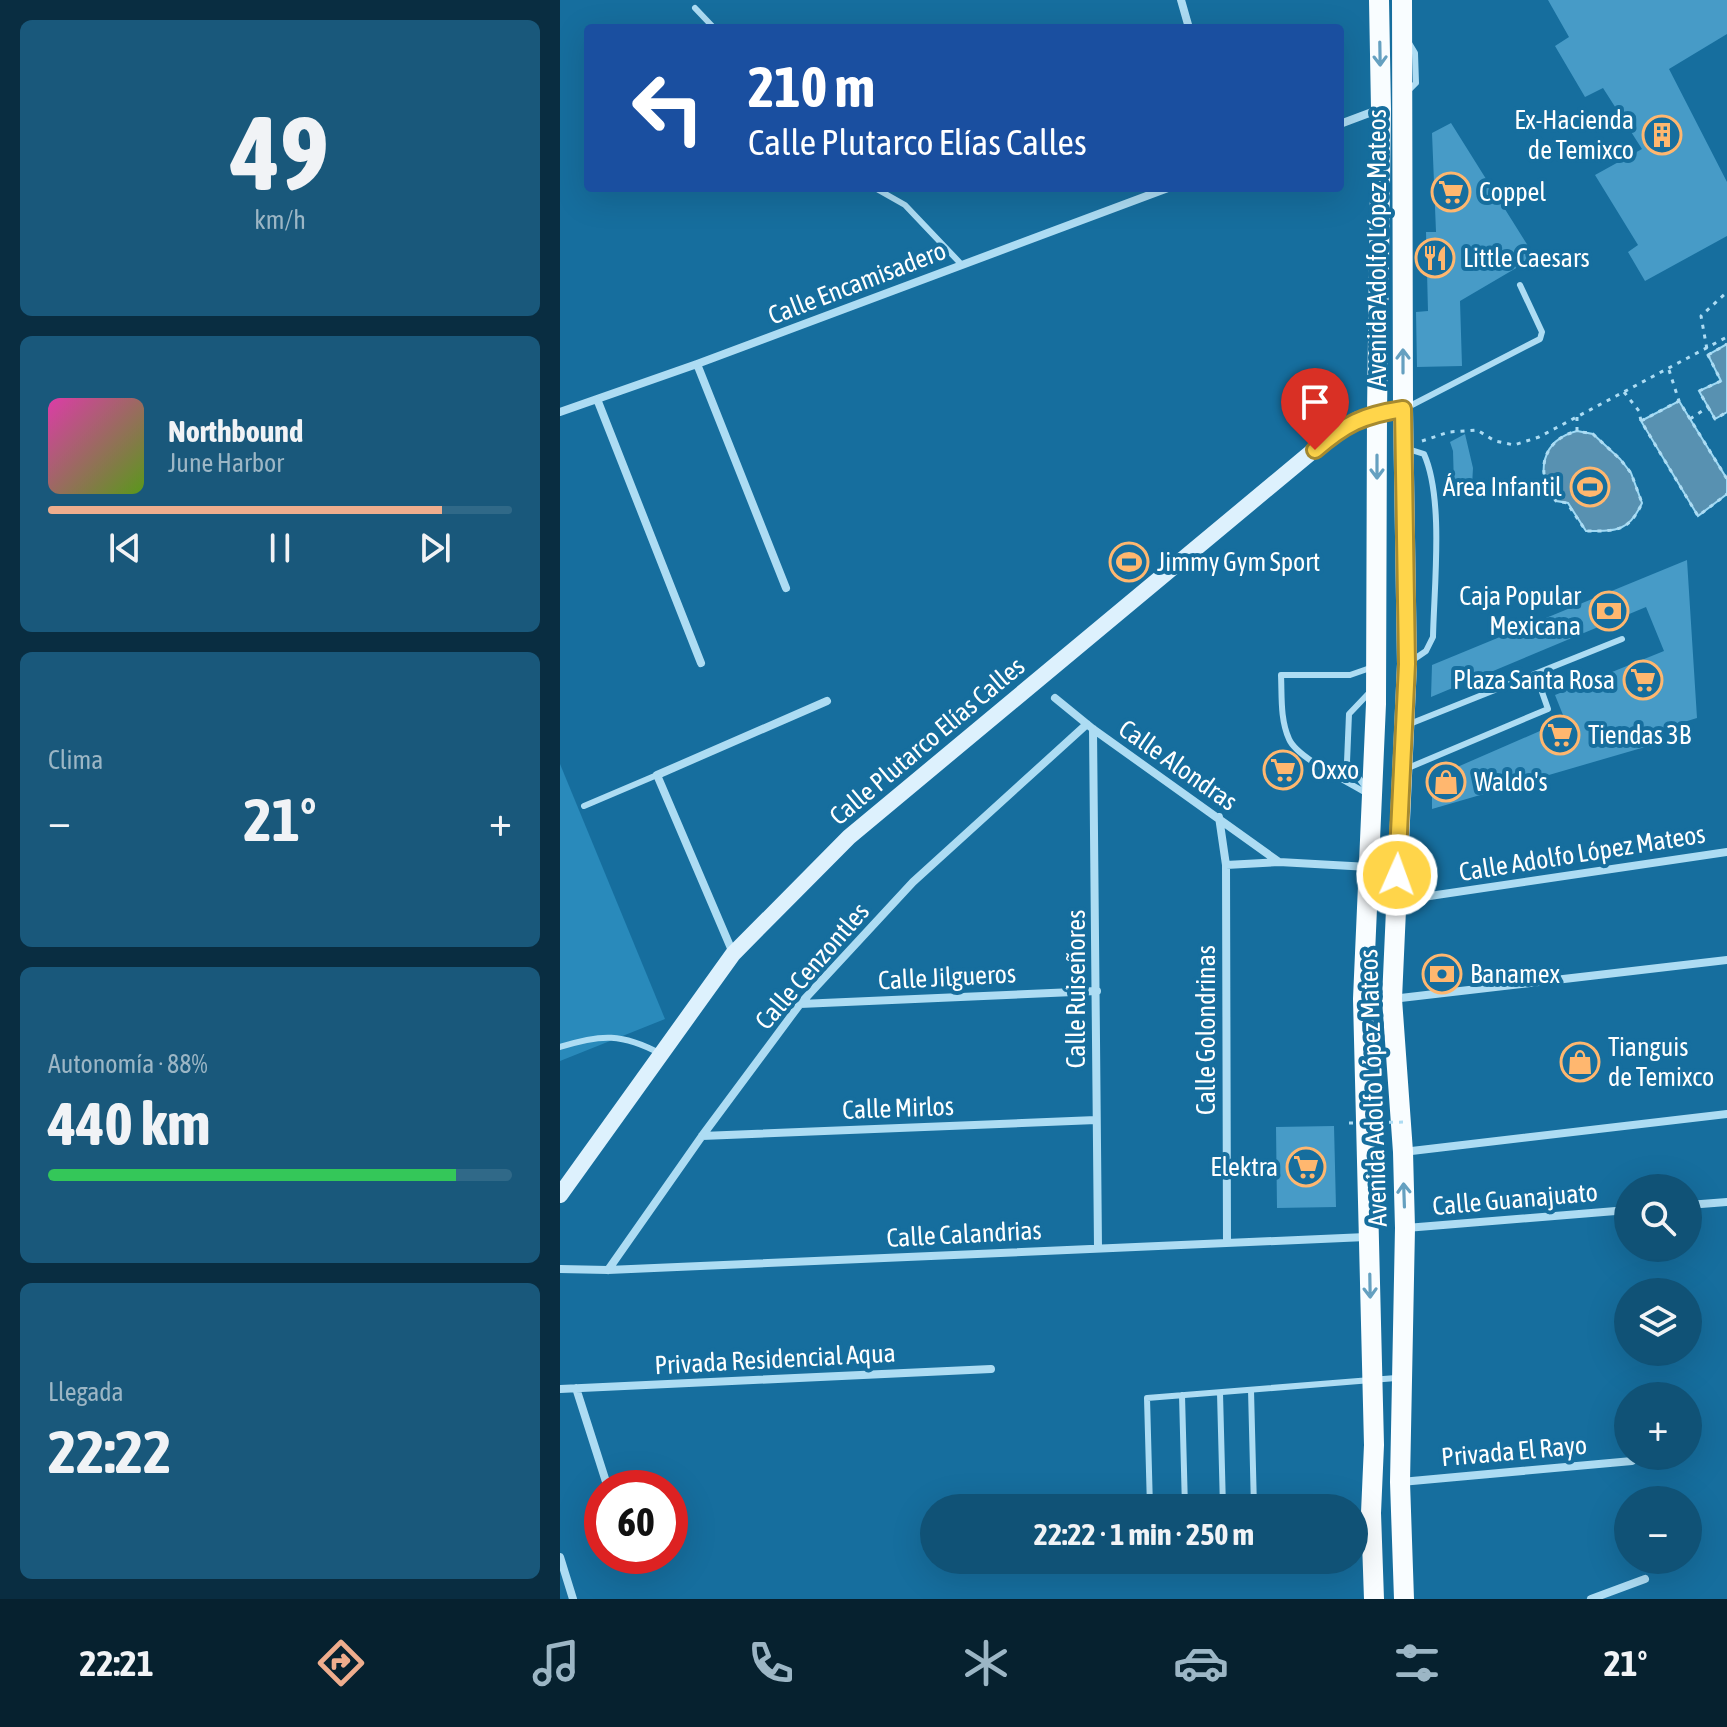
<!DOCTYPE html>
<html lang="es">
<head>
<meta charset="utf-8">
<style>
	:root { --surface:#105276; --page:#19587b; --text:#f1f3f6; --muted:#9cb6c5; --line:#306988; --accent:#eead8d }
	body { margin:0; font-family:"Asap Condensed",sans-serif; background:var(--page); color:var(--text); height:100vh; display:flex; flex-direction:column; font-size:30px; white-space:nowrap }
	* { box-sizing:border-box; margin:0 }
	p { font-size:26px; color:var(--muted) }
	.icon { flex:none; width:44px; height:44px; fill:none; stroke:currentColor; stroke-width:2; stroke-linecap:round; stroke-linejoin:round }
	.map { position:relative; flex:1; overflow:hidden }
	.details { display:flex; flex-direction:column; gap:20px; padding:20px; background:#092d41; width:560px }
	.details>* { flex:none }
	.guide { position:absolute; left:24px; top:24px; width:760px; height:168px; border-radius:8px; box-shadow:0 8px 32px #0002; background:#1a4fa0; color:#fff; overflow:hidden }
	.fabs { position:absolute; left:1054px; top:1174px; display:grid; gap:16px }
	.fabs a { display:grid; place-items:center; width:88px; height:88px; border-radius:50%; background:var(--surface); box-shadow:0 8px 32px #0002; font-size:40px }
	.speed { position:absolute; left:24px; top:1470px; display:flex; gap:16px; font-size:40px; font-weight:700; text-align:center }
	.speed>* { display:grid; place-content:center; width:104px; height:104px; border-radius:50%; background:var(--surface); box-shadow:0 8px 32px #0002; line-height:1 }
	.speed .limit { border:12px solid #d22; background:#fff; color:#111 }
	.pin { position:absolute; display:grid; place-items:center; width:68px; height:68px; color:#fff; margin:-82px -34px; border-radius:50% 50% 50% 0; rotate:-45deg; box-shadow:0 0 8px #0007 }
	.pin .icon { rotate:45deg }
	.me { position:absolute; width:88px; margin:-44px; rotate:2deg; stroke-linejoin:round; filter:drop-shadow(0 0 6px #0008) }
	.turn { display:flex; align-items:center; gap:28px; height:168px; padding:0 32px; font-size:36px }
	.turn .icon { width:104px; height:104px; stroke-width:2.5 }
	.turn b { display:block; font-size:56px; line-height:68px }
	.big { font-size:60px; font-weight:700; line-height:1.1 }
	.details .widget { flex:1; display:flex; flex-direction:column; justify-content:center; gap:12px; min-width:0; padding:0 28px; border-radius:12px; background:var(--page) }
	.details .dial { align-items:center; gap:0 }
	.dial b { font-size:104px; line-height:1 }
	.song { display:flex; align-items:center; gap:24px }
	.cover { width:96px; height:96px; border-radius:12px; background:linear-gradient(135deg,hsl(320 70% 55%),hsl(90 70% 35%)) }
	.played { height:8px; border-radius:4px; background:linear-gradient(90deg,var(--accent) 85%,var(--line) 85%) }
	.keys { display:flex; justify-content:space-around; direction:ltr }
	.heat { display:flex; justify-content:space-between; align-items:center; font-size:44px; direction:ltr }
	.charge { height:12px; border-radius:6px; background:linear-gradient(90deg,#34c759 88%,var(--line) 0) }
	.trip { position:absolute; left:360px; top:1494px; width:448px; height:80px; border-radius:40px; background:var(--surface); box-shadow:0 8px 32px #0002; font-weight:700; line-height:80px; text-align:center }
	.dock { display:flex; height:128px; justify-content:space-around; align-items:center; background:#06212f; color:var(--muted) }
	.dock .icon { width:56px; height:56px }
	.dock .active { color:var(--accent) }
	.dock b { font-size:36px; color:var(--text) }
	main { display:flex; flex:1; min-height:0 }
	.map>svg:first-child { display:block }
</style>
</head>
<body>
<main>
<section class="details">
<div class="widget dial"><b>49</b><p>km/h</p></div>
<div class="widget">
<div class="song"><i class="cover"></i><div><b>Northbound</b><p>June Harbor</p></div></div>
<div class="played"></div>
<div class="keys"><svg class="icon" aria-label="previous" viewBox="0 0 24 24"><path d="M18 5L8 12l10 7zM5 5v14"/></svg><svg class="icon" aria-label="pause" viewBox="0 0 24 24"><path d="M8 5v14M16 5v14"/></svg><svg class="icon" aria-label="next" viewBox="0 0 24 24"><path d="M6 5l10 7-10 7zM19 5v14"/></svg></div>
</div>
<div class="widget"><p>Clima</p>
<div class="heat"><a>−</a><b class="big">21°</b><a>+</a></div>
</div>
<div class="widget"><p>Autonomía · 88%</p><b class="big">440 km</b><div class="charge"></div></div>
<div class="widget"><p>Llegada</p><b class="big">22:22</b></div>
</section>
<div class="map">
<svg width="1167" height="1599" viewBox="0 0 1167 1599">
	<rect width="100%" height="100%" fill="#166e9e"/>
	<path fill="#298abb" d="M0 764 105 1019 0 1061Z"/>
	<path fill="#5891b1" stroke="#a0daf5" stroke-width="2" d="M1167 344V412L1155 419 1139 391 1161 381 1148 355Z
		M1119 401 1167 479V494L1138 516 1081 421Z
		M1017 431 1033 434 1060 459 1071 473 1082 503C1069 532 1056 531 1026 531L1008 503 996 501C974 473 982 440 1017 431Z"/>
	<path fill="#479bc7" d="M988 0H1167V34L1109 69 1167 182V236L1085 281 1068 252 1078 245 1035 175 1082 149 1043 88 1025 97 995 46 1009 37Z
		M891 123 975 257 900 301 902 366 857 367 856 312 868 311 866 232H876L872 133Z
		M905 434 913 468 912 486H894L893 451 890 442Z
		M1127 560 1137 718 1088 733 1085 747 872 809V778L1005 720 995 695 1104 651 1086 607 871 697 872 665Z
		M774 1126 776 1207 717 1208 716 1127Z"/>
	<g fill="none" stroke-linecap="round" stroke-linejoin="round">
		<path stroke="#addcf3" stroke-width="3" stroke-dasharray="4 6" stroke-linecap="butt" d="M1148 355 1167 344
			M1109 370 1119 401
			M1064 392 1079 411 1081 421 1138 516 1167 494
			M1148 407 1155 419 1167 412
			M1017 417V431L1033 434 1060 459 1071 473 1082 503C1069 532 1056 531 1026 531L1007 503 996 501C974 473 982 440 1017 431
			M1130 419 1148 407 1139 391 1161 381 1148 355 1141 316 1167 292
			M1081 421 1119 401 1167 479
			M862 441 889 432 917 430 935 441 954 445 979 437 1167 337"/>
		<path stroke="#addcf3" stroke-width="6" d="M135 8 154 28
			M848 91 856 83 855 53 849 43
			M315 188 345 205 402 265
			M848 407 980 339 982 332 960 285
			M848 449 864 454C884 499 874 586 873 637L866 651 850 662
			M847 725 1062 639
			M848 768 988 709 976 675
			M806 788 787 762 789 714 809 693
			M806 793C787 781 737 758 729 739 720 719 722 696 721 675H790L813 667
			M24 806 97 775
			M0 1047C41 1034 62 1033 101 1054
			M691 1390 694 1508
			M660 1393 663 1508
			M622 1395 625 1508
			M590 1508 587 1398 836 1378"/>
		<path stroke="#addcf3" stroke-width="8" d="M621 0 629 28
			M780 124 820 109
			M137 364 226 588
			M37 399 141 663
			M0 412 137 364 608 188
			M495 698 533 729 719 862
			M533 729 538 1248
			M659 817 666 865 667 1243
			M666 865 719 862 809 867
			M836 901 1167 852
			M173 953 97 775 267 701
			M804 999H832L1167 960
			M240 1004 537 991
			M142 1136 536 1120
			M843 1152 1167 1114
			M1128 1205 1167 1202
			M846 1228 1068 1210
			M0 1269 48 1270 806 1237
			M48 1270 142 1136 240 1004 353 882 527 724
			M16 1388 48 1488
			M0 1389 431 1369
			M841 1482 1072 1461
			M0 1557 13 1599
			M1031 1599 1085 1579"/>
		<path stroke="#ddf1fd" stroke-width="16" d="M0 1195 173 954 289 837 778 430 798 419 843 409"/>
		<path stroke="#f9fdff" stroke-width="20" d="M842 0 843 409 847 664 832 999 843 1152 845 1228 840 1482 844 1599
			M814 1599 811 1513 814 1445 803 999 816 704 817 413 821 109 819 0"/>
		<path stroke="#addcf3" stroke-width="3" stroke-dasharray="4 6" stroke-linecap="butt" d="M789 1123 849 1122"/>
	</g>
	<defs><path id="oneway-shaft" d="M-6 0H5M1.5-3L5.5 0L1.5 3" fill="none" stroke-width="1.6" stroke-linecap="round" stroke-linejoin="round" transform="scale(2)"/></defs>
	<g stroke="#65a0c0">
		<use href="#oneway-shaft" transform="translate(820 54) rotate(89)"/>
		<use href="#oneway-shaft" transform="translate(843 361) rotate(-90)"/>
		<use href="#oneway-shaft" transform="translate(817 467) rotate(90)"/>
		<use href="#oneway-shaft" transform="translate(844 1195) rotate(-92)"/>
		<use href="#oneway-shaft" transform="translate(810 1286) rotate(89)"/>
	</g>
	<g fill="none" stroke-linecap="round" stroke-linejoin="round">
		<g stroke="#a68a30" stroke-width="20">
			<path id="route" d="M755 450C785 424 803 415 843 409L847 664 837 875"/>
		</g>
		<use href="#route" stroke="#ffd54a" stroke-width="14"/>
	</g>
	<defs>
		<g id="building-ring" transform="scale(2)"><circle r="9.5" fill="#166e9e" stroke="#ffb76f" stroke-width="1.5"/><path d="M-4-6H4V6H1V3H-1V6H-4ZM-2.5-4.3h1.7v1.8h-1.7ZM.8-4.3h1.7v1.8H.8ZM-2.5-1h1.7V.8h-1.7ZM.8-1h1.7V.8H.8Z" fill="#ffb76f"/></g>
		<g id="supermarket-ring" transform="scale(2)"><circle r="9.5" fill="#166e9e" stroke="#ffb76f" stroke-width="1.5"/><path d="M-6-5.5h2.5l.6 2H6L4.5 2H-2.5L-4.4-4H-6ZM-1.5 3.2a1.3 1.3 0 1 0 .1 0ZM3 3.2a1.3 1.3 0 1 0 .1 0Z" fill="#ffb76f"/></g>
		<g id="restaurant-ring" transform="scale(2)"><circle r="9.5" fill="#166e9e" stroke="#ffb76f" stroke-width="1.5"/><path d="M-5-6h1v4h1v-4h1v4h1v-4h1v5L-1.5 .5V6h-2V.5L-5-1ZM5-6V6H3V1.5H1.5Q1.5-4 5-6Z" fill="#ffb76f"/></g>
		<g id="stadium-ring" transform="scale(2)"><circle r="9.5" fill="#166e9e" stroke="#ffb76f" stroke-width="1.5"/><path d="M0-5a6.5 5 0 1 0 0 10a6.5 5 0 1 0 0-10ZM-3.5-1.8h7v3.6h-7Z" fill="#ffb76f"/></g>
		<g id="bank-ring" transform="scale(2)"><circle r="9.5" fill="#166e9e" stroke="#ffb76f" stroke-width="1.5"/><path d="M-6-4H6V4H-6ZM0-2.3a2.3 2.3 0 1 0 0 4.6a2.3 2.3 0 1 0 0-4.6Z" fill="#ffb76f"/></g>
		<g id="shop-ring" transform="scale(2)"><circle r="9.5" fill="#166e9e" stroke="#ffb76f" stroke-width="1.5"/><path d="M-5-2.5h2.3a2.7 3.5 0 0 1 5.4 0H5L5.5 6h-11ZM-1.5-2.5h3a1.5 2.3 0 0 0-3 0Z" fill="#ffb76f"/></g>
	</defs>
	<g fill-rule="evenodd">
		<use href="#building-ring" x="1102" y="135"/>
		<use href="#supermarket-ring" x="891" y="192"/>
		<use href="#restaurant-ring" x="875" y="258"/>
		<use href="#stadium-ring" x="1030" y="487"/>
		<use href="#stadium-ring" x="569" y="562"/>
		<use href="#bank-ring" x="1049" y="611"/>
		<use href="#supermarket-ring" x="1083" y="680"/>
		<use href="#supermarket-ring" x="1000" y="735"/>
		<use href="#supermarket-ring" x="723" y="770"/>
		<use href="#shop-ring" x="886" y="782"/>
		<use href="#bank-ring" x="882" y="974"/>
		<use href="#shop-ring" x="1020" y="1062"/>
		<use href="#supermarket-ring" x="746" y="1167"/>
	</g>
	<g text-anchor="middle" stroke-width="8" stroke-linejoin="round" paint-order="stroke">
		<g font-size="26" fill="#fff" stroke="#166e9e" text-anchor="start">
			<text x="1074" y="129" text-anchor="end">Ex-Hacienda<tspan x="1074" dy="30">de Temixco</tspan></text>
			<text x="919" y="201">Coppel</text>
			<text x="903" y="267">Little Caesars</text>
			<text x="1002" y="496" text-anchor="end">Área Infantil</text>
			<text x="597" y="571">Jimmy Gym Sport</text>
			<text x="1021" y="605" text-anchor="end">Caja Popular<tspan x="1021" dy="30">Mexicana</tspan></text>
			<text x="1055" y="689" text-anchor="end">Plaza Santa Rosa</text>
			<text x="1028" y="744">Tiendas 3B</text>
			<text x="751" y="779">Oxxo</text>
			<text x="914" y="791">Waldo's</text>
			<text x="910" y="983">Banamex</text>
			<text x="1048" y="1056">Tianguis<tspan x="1048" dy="30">de Temixco</tspan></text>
			<text x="718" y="1176" text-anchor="end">Elektra</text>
		</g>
		<g font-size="26" fill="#fff" stroke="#166e9e">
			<text transform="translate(817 248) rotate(-90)" y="9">Avenida Adolfo López Mateos</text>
			<text transform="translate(297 283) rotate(-21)" y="9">Calle Encamisadero</text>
			<text transform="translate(367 741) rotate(-40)" y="9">Calle Plutarco Elías Calles</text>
			<text transform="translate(618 765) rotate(35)" y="9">Calle Alondras</text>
			<text transform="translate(1022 853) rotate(-9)" y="9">Calle Adolfo López Mateos</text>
			<text transform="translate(252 966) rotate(-49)" y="9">Calle Cenzontles</text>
			<text transform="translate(387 977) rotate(-3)" y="9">Calle Jilgueros</text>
			<text transform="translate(516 989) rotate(-90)" y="9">Calle Ruiseñores</text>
			<text transform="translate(646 1030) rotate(-90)" y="9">Calle Golondrinas</text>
			<text transform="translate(813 1088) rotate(-92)" y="9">Avenida Adolfo López Mateos</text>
			<text transform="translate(338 1108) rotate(-2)" y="9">Calle Mirlos</text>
			<text transform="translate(955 1199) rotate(-5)" y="9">Calle Guanajuato</text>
			<text transform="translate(404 1234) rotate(-3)" y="9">Calle Calandrias</text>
			<text transform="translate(215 1359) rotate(-3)" y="9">Privada Residencial Aqua</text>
			<text transform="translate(954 1451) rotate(-5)" y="9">Privada El Rayo</text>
		</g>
	</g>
</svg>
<div class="fabs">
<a><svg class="icon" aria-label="search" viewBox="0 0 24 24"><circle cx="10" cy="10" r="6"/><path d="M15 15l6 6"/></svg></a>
<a><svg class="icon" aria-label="layers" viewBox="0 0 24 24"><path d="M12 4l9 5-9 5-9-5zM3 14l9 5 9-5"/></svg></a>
<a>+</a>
<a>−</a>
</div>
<div class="speed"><div class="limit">60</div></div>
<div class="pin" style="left:755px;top:450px;background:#d93025"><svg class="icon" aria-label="arrive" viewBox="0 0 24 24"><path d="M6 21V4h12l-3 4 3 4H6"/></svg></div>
<svg class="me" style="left:837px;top:875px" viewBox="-20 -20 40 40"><circle r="17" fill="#ffd54a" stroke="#fff" stroke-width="3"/><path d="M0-11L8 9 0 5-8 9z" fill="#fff"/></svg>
<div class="trip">22:22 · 1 min · 250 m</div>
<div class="guide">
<div class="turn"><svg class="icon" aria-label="left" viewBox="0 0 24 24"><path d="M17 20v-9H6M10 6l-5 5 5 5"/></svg><div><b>210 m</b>Calle Plutarco Elías Calles</div></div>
</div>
</div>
</main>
<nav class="dock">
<b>22:21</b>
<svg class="icon active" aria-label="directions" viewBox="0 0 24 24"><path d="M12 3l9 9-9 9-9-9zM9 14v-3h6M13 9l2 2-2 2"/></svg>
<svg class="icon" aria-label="music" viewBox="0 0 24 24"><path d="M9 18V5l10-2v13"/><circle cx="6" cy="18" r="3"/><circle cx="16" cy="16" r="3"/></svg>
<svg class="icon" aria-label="phone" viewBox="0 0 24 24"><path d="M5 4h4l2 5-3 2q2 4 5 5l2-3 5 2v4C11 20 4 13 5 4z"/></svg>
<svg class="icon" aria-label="climate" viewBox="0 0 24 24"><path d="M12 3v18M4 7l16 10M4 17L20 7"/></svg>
<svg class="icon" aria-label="car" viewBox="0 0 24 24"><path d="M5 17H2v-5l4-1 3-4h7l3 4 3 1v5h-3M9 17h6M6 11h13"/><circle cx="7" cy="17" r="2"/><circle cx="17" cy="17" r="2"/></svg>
<svg class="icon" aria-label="filters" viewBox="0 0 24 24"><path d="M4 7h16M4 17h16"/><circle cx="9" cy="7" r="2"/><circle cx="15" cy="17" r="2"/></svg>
<b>21°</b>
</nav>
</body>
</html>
